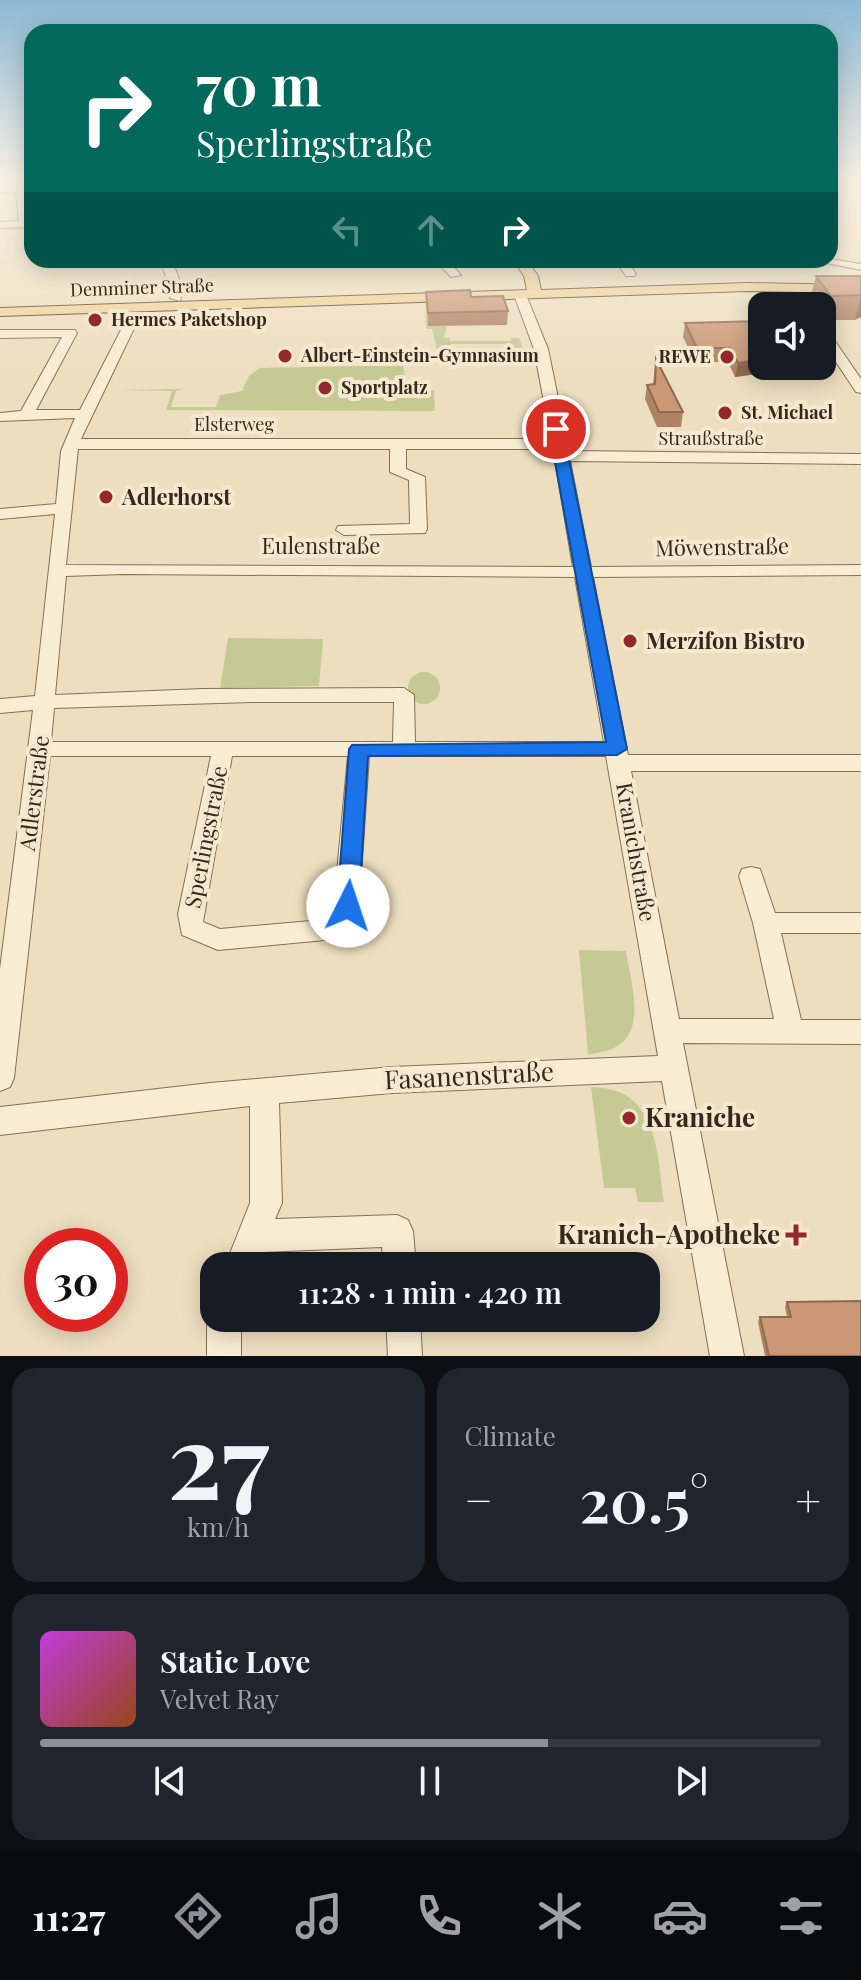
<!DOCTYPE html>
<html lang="en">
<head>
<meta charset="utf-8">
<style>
	:root { --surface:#171b24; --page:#20242c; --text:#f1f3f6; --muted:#9ea1a6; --line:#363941; --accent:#8c9099 }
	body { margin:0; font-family:"Playfair Display",serif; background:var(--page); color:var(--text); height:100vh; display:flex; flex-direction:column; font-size:30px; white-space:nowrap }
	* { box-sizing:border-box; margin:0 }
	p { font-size:26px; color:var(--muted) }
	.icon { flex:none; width:44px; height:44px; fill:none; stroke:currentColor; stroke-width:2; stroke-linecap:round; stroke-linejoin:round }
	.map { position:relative; height:1356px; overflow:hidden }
	.drawer { display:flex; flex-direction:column; gap:12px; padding:12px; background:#0d0f14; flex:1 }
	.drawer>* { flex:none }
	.guide { position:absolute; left:24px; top:24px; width:814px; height:244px; border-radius:24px; box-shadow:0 4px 20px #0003; background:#00695c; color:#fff; overflow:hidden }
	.controls { position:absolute; left:748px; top:292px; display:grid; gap:16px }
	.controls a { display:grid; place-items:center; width:88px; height:88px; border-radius:16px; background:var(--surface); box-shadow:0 4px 20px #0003; font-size:40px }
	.speed { position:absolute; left:24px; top:1228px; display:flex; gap:16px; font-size:40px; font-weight:700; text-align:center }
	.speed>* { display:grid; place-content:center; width:104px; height:104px; border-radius:50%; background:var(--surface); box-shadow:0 4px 20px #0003; line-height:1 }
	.speed .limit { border:12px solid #d22; background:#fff; color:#111 }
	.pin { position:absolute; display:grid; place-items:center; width:68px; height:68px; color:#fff; margin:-34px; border:4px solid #fff; border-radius:50%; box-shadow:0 2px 8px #0007 }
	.me { position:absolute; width:88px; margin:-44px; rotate:4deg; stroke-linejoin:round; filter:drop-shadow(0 0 6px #0008) }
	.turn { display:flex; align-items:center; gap:28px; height:168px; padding:0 40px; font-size:36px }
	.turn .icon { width:104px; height:104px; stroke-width:2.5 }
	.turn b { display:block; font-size:56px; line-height:68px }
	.lanes { display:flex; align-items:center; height:76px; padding:0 40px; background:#0003; justify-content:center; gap:40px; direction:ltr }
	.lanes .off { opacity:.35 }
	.big { font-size:60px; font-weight:600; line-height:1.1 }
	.drawer .card { flex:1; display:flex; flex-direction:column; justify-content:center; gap:12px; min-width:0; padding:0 28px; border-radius:24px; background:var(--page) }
	.drawer .dial { align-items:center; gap:0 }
	.dial b { font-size:104px; line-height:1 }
	.song { display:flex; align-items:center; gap:24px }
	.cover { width:96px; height:96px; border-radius:12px; background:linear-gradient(135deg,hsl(290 70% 55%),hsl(20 70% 35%)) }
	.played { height:8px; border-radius:4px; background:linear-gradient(90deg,var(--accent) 65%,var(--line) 65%) }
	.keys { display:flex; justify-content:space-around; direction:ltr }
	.heat { display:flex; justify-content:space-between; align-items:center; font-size:44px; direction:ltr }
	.drawer .tiles { flex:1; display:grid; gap:12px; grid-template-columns:1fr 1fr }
	.card:last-child { grid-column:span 2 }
	.trip { position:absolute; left:200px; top:1252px; width:460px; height:80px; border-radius:24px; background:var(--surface); box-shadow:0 4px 20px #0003; font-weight:600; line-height:80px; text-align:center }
	.tabs { display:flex; height:128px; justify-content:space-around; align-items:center; background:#090b0e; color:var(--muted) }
	.tabs .icon { width:56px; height:56px }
	.tabs .active { color:var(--accent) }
	.tabs b { font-size:36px; color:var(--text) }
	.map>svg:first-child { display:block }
</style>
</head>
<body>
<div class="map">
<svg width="861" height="1356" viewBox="0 0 861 1356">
	<rect width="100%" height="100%" fill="#eddebf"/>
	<path fill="#c5ca94" d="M425 303 429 326H447L444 338H450V341H511V338H519L527 359H517L513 344H451L450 351 437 350 432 329H426Z
		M403 365 407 391 434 390 435 411 166 410 172 391 117 390 184 389 176 391 171 407H216L220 395 242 391 249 376 260 368Z
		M228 638 323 639 319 686 220 688Z
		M408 688a16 16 0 1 1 32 0a16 16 0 1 1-32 0Z
		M579 950 626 951C633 995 653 1050 588 1054Z
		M591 1087C658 1087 657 1152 664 1202H638L635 1188H604Z"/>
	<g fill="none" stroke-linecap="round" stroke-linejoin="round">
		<g stroke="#856f58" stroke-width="2">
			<path id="minor" d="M14 179H24L32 227 0 228V222L19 221 16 193 0 192V186L15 187Z
				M830 179H861V181L830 183Z
				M830 259 861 264V270L812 260Z
				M160 260H172L183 290 180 301 170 298 171 290Z
				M435 260H447L461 275 451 277Z
				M615 260H627L636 274 634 276H626Z
				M520 291 526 295 548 349 569 451 861 454V464L570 461 591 567 861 565V575L593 577 628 755H861V771H631L679 1019H774L753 923 739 876 742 869 751 867 760 869 775 913H861V933H781L801 1020H861V1044L683 1043 744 1356H710L662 1081 392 1093 279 1103 282 1203 275 1219 397 1215 408 1220 413 1231 416 1266H384L382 1247 263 1252 257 1266H225L250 1203V1106L0 1135V1107L210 1083 392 1067 658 1056 606 756H369L358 920 354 927 325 940 218 950 182 935 178 914 211 756H50L14 1078 10 1087 0 1091V969L33 710 0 713V699L35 696 55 514 0 519V509L56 504 61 451 75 418 0 421V413L21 411 62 337 0 338V330H75L77 333 36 410H80L126 320 136 317 138 320 81 439H551L534 349 514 295ZM78 449H390V472L409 480 410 524 338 526 336 530 344 535 425 533 427 529 425 477 406 469V449H553L573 567 66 565ZM123 574 575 577 604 742H415L414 695 404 688 202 689 55 695 66 576ZM252 702H394L393 742H51L54 708ZM232 756H348L333 914 322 920 220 929 203 922Z
				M799 294 803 295 810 306H798L793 298Z
				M822 327 826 328 861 379V393L856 392 822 341Z
				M214 1305V1318H241V1356H207V1318Z
				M386 1318H420L422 1356H388Z"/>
		</g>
		<g stroke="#533d2c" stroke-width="2">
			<path id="major" d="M513 260H527L538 276 541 290 747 283 861 285V293L747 291 0 316V308L527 290 524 276Z"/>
		</g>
		<use href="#minor" fill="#f8ecd2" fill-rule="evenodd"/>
		<use href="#major" fill="#f0d297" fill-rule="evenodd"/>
	</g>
	<path fill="#af8265" d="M816 276H861V317L855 320H825L822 317V306H815L810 300Z
		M426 292 471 297 508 311 507 325 428 326Z
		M685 323 778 371 735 377 728 362H695L683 337Z
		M656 359 683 412 681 427H657L645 399 647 385 653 384Z
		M787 1302 861 1356H765L758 1322 760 1317H787L785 1307Z"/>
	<path fill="#8e6a52" d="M861 296V317L855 320Z
		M762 359V366H779L778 371 735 377 738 363Z"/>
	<path fill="#cb9775" stroke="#8e6a52" stroke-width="2" d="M816 276H861V295L831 296Z
		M470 290 471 297 503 296 508 311 428 313 426 292Z
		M762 321V359L738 363 730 348H697L685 323Z
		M656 359 683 412H659L647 385 655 384Z
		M861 1301V1356H769L760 1317H791L787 1302Z"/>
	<linearGradient id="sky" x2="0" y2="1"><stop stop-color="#8cb8d4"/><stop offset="0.49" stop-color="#f7f0e2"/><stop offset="1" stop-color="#f7f0e2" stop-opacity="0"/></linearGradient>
	<rect width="861" height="369" fill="url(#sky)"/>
	<path fill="#1a73e8" stroke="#114b97" stroke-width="2" d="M556 425 563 429 627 749 617 755 368 756 359 906 356 912 348 915 340 912 337 906 349 749 352 745 606 742 549 429Z"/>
	<g fill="#93292c" stroke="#f4e9cf" stroke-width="3">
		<circle cx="95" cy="320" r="8"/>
		<circle cx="285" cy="356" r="8"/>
		<circle cx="727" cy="357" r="8"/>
		<circle cx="325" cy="388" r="8"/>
		<circle cx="725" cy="413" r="8"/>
		<circle cx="106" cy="497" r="8"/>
		<circle cx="630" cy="641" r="8"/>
		<circle cx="629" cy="1118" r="8"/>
		<path d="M792 1223h8v8h8v8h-8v8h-8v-8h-8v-8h8z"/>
	</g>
	<g text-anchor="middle" stroke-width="8" stroke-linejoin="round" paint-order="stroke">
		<g font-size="18" fill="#35281c" stroke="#f4e9cf">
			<text transform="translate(142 288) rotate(-2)" y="6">Demminer Straße</text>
			<text x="234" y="431">Elsterweg</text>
			<text x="711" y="445">Straußstraße</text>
		</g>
		<g font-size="18" font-weight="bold" fill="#35281c" stroke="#f4e9cf" text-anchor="start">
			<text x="111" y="326">Hermes Paketshop</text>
			<text x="301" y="362">Albert-Einstein-Gymnasium</text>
			<text x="711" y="363" text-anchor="end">REWE</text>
			<text x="341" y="394">Sportplatz</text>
			<text x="741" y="419">St. Michael</text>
		</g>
		<g font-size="22" font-weight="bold" fill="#35281c" stroke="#f4e9cf" text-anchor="start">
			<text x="122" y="505">Adlerhorst</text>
			<text x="646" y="649">Merzifon Bistro</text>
		</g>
		<g font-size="22" fill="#35281c" stroke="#f4e9cf">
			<text x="321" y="554">Eulenstraße</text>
			<text transform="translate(722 547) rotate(-1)" y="8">Möwenstraße</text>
			<text transform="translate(34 793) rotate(-83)" y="8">Adlerstraße</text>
			<text transform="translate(206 837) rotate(-79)" y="8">Sperlingstraße</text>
			<text transform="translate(636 852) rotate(80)" y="8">Kranichstraße</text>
		</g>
		<g font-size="26" fill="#35281c" stroke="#f4e9cf">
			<text transform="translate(469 1076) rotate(-3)" y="9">Fasanenstraße</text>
		</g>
		<g font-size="26" font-weight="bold" fill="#35281c" stroke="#f4e9cf" text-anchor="start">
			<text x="645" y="1127">Kraniche</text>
			<text x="780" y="1244" text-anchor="end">Kranich-Apotheke</text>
		</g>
	</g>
</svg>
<div class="controls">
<a><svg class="icon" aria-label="sound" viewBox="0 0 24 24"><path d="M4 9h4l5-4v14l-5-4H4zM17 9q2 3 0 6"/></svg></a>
</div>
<div class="speed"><div class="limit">30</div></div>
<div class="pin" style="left:556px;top:429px;background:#d93025"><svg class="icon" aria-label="arrive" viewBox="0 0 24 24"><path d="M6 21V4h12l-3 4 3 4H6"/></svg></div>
<svg class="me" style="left:348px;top:906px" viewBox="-20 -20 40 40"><circle r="19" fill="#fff"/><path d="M0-13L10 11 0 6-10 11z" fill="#1a73e8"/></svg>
<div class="trip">11:28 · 1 min · 420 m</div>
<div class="guide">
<div class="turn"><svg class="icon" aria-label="right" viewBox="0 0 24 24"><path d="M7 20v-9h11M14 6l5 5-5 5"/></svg><div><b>70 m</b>Sperlingstraße</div></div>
<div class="lanes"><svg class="icon off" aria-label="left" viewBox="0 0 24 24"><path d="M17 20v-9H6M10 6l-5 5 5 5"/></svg><svg class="icon off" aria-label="ahead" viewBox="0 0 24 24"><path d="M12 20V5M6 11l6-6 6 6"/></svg><svg class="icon" aria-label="right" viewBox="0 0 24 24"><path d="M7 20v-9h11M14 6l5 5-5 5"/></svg></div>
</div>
</div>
<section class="drawer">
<div class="tiles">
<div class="card dial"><b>27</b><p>km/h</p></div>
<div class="card"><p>Climate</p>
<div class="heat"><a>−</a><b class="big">20.5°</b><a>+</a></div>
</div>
<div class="card">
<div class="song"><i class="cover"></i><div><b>Static Love</b><p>Velvet Ray</p></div></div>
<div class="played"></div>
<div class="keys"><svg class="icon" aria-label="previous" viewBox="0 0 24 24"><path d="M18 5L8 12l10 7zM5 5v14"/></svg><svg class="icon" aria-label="pause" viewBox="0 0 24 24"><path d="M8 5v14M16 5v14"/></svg><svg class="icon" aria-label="next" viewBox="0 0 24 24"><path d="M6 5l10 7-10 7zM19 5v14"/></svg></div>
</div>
</div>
</section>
<nav class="tabs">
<b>11:27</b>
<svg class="icon active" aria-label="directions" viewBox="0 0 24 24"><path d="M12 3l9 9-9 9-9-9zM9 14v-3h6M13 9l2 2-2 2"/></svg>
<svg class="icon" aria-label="music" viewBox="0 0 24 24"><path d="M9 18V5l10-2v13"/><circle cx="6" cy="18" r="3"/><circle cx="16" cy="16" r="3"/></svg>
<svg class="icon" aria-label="phone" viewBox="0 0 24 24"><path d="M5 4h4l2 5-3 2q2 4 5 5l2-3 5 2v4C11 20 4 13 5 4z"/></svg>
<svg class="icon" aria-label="climate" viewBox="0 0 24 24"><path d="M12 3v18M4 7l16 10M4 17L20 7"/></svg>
<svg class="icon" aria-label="car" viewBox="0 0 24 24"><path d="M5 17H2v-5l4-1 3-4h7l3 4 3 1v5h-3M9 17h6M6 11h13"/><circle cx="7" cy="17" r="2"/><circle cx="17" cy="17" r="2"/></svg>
<svg class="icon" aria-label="filters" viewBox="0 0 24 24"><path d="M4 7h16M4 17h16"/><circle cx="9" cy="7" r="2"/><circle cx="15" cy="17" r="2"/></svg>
</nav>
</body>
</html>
